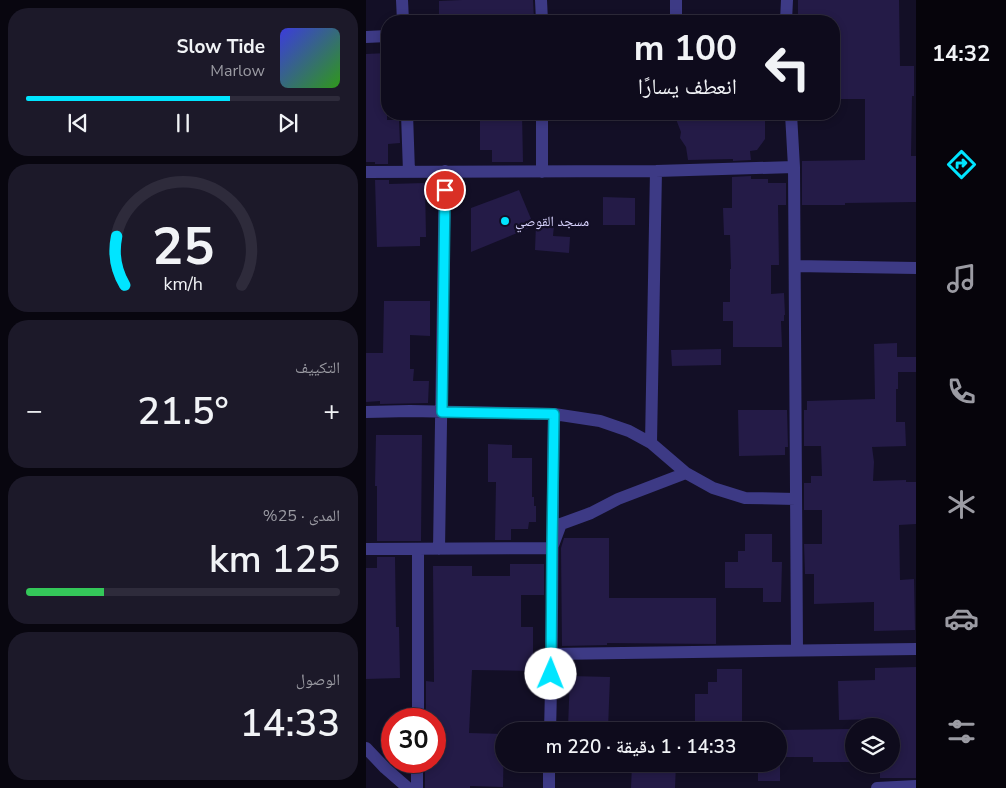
<!DOCTYPE html>
<html lang="ar">
<head>
<meta charset="utf-8">
<style>
	:root { --surface:#0e0b1c; --page:#1c1929; --text:#f1f3f6; --muted:#9b9ba3; --line:#2e2b3b; --accent:#00e5ff }
	body { margin:0; font-family:"Nunito Sans","Noto Naskh Arabic",sans-serif; background:var(--page); color:var(--text); direction:rtl; height:100vh; display:flex; flex-direction:column; font-size:19px; white-space:nowrap }
	* { box-sizing:border-box; margin:0 }
	p { font-size:16px; color:var(--muted) }
	.icon { flex:none; width:28px; height:28px; fill:none; stroke:currentColor; stroke-width:2; stroke-linecap:round; stroke-linejoin:round }
	.map { position:relative; flex:1; overflow:hidden; direction:ltr }
	.details { display:flex; flex-direction:column; gap:8px; padding:8px; background:#08060f; width:366px }
	.details>* { flex:none }
	.hud { position:absolute; left:15px; top:15px; width:459px; height:105px; border-radius:20px; box-shadow:0 2px 8px #0003,0 0 0 1px var(--line); direction:rtl; background:#0e0b1c; color:var(--text); overflow:hidden }
	.buttons { position:absolute; left:479px; top:718px; display:grid; gap:10px }
	.buttons a { display:grid; place-items:center; width:55px; height:55px; border-radius:50%; background:var(--surface); box-shadow:0 2px 8px #0003,0 0 0 1px var(--line); font-size:25px }
	.speed { position:absolute; left:15px; top:708px; display:flex; gap:10px; font-size:25px; font-weight:700; text-align:center }
	.speed>* { display:grid; place-content:center; width:65px; height:65px; border-radius:50%; background:var(--surface); box-shadow:0 2px 8px #0003,0 0 0 1px var(--line); line-height:1 }
	.speed .limit { border:8px solid #d22; background:#fff; color:#111 }
	.pin { position:absolute; display:grid; place-items:center; width:42px; height:42px; color:#fff; margin:-21px; border:2px solid #fff; border-radius:50%; box-shadow:0 1px 5px #0007 }
	.me { position:absolute; width:55px; margin:-28px; rotate:1deg; stroke-linejoin:round; filter:drop-shadow(0 0 4px #0008) }
	.turn { display:flex; align-items:center; gap:18px; height:105px; padding:0 20px; font-size:22px }
	.turn .icon { width:65px; height:65px; stroke-width:2.5 }
	.turn b { display:block; font-size:35px; line-height:42px }
	.big { font-size:38px; font-weight:600; line-height:1.1 }
	.details .widget { flex:1; display:flex; flex-direction:column; justify-content:center; gap:8px; min-width:0; padding:0 18px; border-radius:20px; background:var(--page) }
	.details .dial { align-items:center; gap:0 }
	.dial svg { height:130px; overflow:visible; fill:none; stroke:var(--line); stroke-width:7; stroke-linecap:round; text-anchor:middle }
	.dial text { fill:var(--text); stroke:none }
	.song { display:flex; align-items:center; gap:15px }
	.cover { width:60px; height:60px; border-radius:8px; background:linear-gradient(135deg,hsl(240 70% 55%),hsl(110 70% 35%)) }
	.played { height:5px; border-radius:2px; background:linear-gradient(90deg,var(--accent) 65%,var(--line) 65%) }
	.keys { display:flex; justify-content:space-around; direction:ltr }
	.heat { display:flex; justify-content:space-between; align-items:center; font-size:28px; direction:ltr }
	.charge { height:8px; border-radius:4px; background:linear-gradient(90deg,#34c759 25%,var(--line) 0) }
	.trip { position:absolute; left:129px; top:722px; width:292px; height:50px; border-radius:25px; background:var(--surface); box-shadow:0 2px 8px #0003,0 0 0 1px var(--line); font-weight:600; line-height:50px; text-align:center; direction:rtl }
	main { display:flex; flex:1; min-height:0 }
	.tab-bar { display:flex; flex-direction:column; width:90px; justify-content:space-around; align-items:center; background:#06040b; color:var(--muted) }
	.tab-bar .icon { width:35px; height:35px }
	.tab-bar .active { color:var(--accent) }
	.tab-bar b { font-size:22px; color:var(--text) }
	.map>svg:first-child { display:block }
</style>
</head>
<body>
<main>
<nav class="tab-bar">
<b>14:32</b>
<svg class="icon active" aria-label="directions" viewBox="0 0 24 24"><path d="M12 3l9 9-9 9-9-9zM9 14v-3h6M13 9l2 2-2 2"/></svg>
<svg class="icon" aria-label="music" viewBox="0 0 24 24"><path d="M9 18V5l10-2v13"/><circle cx="6" cy="18" r="3"/><circle cx="16" cy="16" r="3"/></svg>
<svg class="icon" aria-label="phone" viewBox="0 0 24 24"><path d="M5 4h4l2 5-3 2q2 4 5 5l2-3 5 2v4C11 20 4 13 5 4z"/></svg>
<svg class="icon" aria-label="climate" viewBox="0 0 24 24"><path d="M12 3v18M4 7l16 10M4 17L20 7"/></svg>
<svg class="icon" aria-label="car" viewBox="0 0 24 24"><path d="M5 17H2v-5l4-1 3-4h7l3 4 3 1v5h-3M9 17h6M6 11h13"/><circle cx="7" cy="17" r="2"/><circle cx="17" cy="17" r="2"/></svg>
<svg class="icon" aria-label="filters" viewBox="0 0 24 24"><path d="M4 7h16M4 17h16"/><circle cx="9" cy="7" r="2"/><circle cx="15" cy="17" r="2"/></svg>
</nav>
<div class="map">
<svg width="550" height="788" viewBox="0 0 550 788">
	<rect width="100%" height="100%" fill="#130f26"/>
	<path fill="#241b47" d="M96 0H167L168 19 73 21V1Z
		M432 0H533L534 66H548V96H546L545 156H550V202L479 203V205H436V161L499 160V99H468V21H432Z
		M21 53V120H33L34 143 22 144V164H9V162H0V54Z
		M114 114H156L157 162H126V150H114Z
		M308 114H399V139L391 150 384 151 385 160 367 161V159L322 160 320 147 314 138 315 132Z
		M385 176V179H402V183H420V205H412L413 265H405V294L418 293 419 315H418V321H415L416 347H367V321H357V302H364V269H365L364 235H358L357 208H366V177Z
		M9 180H23V184L59 183 60 237H54V246L11 247Z
		M153 190 168 226 105 252V208Z
		M237 197 269 198V225H237Z
		M170 224 188 225 187 236 204 237 203 253 169 250Z
		M18 301H64V336L44 335V369H48L47 381H63L62 403 14 404V401L0 402V353H17Z
		M531 343V357H550V372H532V389H530V422H539L540 446 506 447 508 462 507 481 540 480V482H550V524L533 525 534 580 548 579 549 630 508 631V602L448 604V574H439L438 544H456V510H438V483H445V476H456L455 446H438V410H441V401L509 399 508 344Z
		M355 349V365L306 366 305 350Z
		M372 410H421L422 447H419V455L373 456Z
		M10 435H56L55 541H11V486H9Z
		M122 444 146 445V458H166V497H168V506H170V522H163L162 529H145V540H129L130 482H122Z
		M379 534H406V562H416L415 602H397V588H359V562H372V551H379Z
		M198 538H243V598H350V644L241 643V645L196 646 195 548Z
		M11 557H29L30 627H33L34 678 0 679V568H11Z
		M144 564H178V595H155V627H167V671L106 670 103 733 138 734 137 787 104 786V788H59V761H69V719H60V681L68 682 67 566H106V576H144Z
		M550 667V778H514V764H525V726H514V719L473 720 472 681 509 680V668Z
		M351 669H376V722H329V694H342V682H351Z
		M204 676 244 677 242 729 202 727Z
		M484 729 483 762H447V757H412V730Z
		M266 764H310L309 788H265Z
		M392 764H414V781H392Z"/>
	<g fill="none" stroke-linecap="round" stroke-linejoin="round">
		<path stroke="#3d3a85" stroke-width="12" d="M36 0 37 21
			M175 0 176 21
			M310 0V21
			M420 21 421 0
			M0 37 21 36
			M41 114 43 172
			M176 114V172
			M425 114 428 167 431 650
			M0 172 290 171 428 167
			M429 266 550 268
			M0 412 44 411 188 414 234 421 263 431 285 443 320 473 347 488 379 498 430 499
			M285 443 290 171
			M0 549 186 548 195 524 225 513 252 499 320 473
			M73 549 79 171
			M186 654 550 649
			M52 719V549
			M184 731C187 625 186 520 188 414
			M0 748 19 768 42 788
			M51 788V761
			M183 788V764
			M511 788 550 786"/>
	</g>
	<g fill="none" stroke-linecap="round" stroke-linejoin="round">
		<g stroke="#0095a6" stroke-width="12">
			<path id="route" d="M79 190 76 412 188 414 186 548 185 674"/>
		</g>
		<use href="#route" stroke="#00e5ff" stroke-width="9"/>
	</g>
	<circle fill="#00e5ff" stroke="#130f26" stroke-width="2" cx="139" cy="221" r="5"/>
	<g text-anchor="middle" stroke-width="4.5" stroke-linejoin="round" paint-order="stroke">
		<g font-size="14" fill="#d9d4ff" stroke="#130f26" text-anchor="start">
			<text x="149" y="226">مسجد القوصي</text>
		</g>
	</g>
</svg>
<div class="buttons">
<a><svg class="icon" aria-label="layers" viewBox="0 0 24 24"><path d="M12 4l9 5-9 5-9-5zM3 14l9 5 9-5"/></svg></a>
</div>
<div class="speed"><div class="limit">30</div></div>
<div class="pin" style="left:79px;top:190px;background:#d93025"><svg class="icon" aria-label="arrive" viewBox="0 0 24 24"><path d="M6 21V4h12l-3 4 3 4H6"/></svg></div>
<svg class="me" style="left:185px;top:674px" viewBox="-20 -20 40 40"><circle r="19" fill="#fff"/><path d="M0-13L10 11 0 6-10 11z" fill="#00e5ff"/></svg>
<div class="trip">14:33 · 1 دقيقة · 220 m</div>
<div class="hud">
<div class="turn"><svg class="icon" aria-label="left" viewBox="0 0 24 24"><path d="M17 20v-9H6M10 6l-5 5 5 5"/></svg><div><b>100 m</b>انعطف يسارًا</div></div>
</div>
</div>
<section class="details">
<div class="widget">
<div class="song"><i class="cover"></i><div><b>Slow Tide</b><p>Marlow</p></div></div>
<div class="played"></div>
<div class="keys"><svg class="icon" aria-label="previous" viewBox="0 0 24 24"><path d="M18 5L8 12l10 7zM5 5v14"/></svg><svg class="icon" aria-label="pause" viewBox="0 0 24 24"><path d="M8 5v14M16 5v14"/></svg><svg class="icon" aria-label="next" viewBox="0 0 24 24"><path d="M6 5l10 7-10 7zM19 5v14"/></svg></div>
</div>
<div class="widget dial"><svg viewBox="0 0 100 80">
<path d="M14 69A42 42 0 1 1 86 69"/>
<path d="M14 69A42 42 0 0 1 9 39" stroke="#00e5ff"/>
<text x="50" y="56" font-size="32" font-weight="700">25</text>
<text x="50" y="72" font-size="11">km/h</text>
</svg></div>
<div class="widget"><p>التكييف</p>
<div class="heat"><a>−</a><b class="big">21.5°</b><a>+</a></div>
</div>
<div class="widget"><p>المدى · 25%</p><b class="big">125 km</b><div class="charge"></div></div>
<div class="widget"><p>الوصول</p><b class="big">14:33</b></div>
</section>
</main>
</body>
</html>
